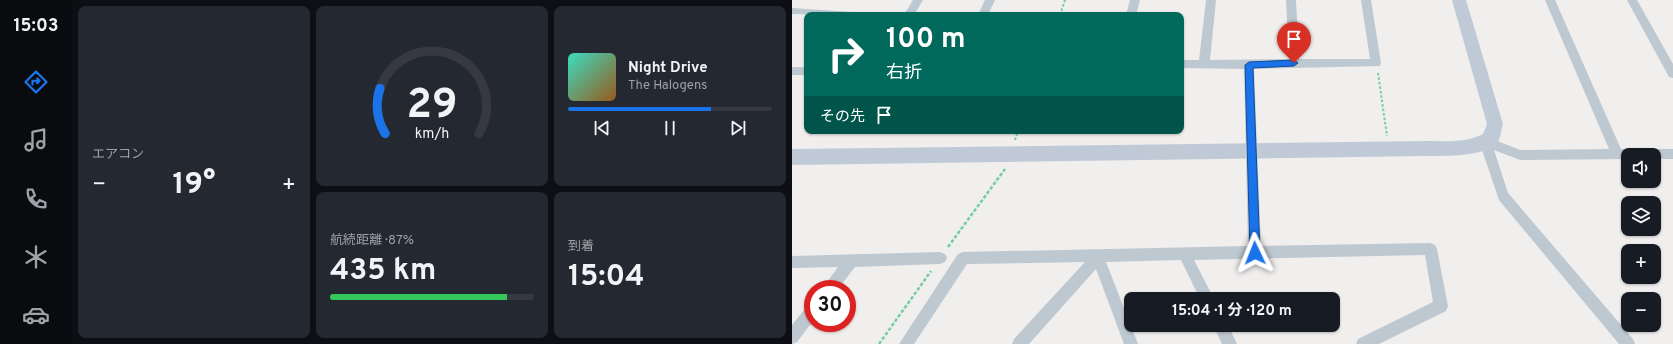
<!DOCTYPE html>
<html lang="ja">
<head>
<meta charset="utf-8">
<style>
	:root { --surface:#171b24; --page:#242831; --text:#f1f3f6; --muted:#9ea1a6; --line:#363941; --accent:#1a73e8 }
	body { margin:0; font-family:Overpass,"Noto Sans JP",sans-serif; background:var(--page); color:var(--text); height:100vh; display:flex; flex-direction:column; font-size:15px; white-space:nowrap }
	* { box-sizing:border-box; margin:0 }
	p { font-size:13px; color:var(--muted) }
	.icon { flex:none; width:22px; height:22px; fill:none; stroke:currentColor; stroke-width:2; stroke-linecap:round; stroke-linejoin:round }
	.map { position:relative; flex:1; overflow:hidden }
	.details { display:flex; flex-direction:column; gap:6px; padding:6px; background:#0d0f14; width:720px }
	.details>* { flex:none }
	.banner { position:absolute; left:12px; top:12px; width:380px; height:122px; border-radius:8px; box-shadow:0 1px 3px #0004; background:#00695c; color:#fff; overflow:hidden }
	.buttons { position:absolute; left:829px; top:148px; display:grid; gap:8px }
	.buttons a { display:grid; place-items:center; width:40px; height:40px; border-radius:8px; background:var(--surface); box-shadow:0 1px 3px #0004; font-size:20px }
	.speed { position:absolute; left:12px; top:280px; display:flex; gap:8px; font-size:20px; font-weight:700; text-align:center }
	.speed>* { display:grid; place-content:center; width:52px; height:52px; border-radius:50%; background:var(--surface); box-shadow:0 1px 3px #0004; line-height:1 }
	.speed .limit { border:6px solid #d22; background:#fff; color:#111 }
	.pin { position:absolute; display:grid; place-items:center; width:34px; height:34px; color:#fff; margin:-41px -17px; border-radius:50% 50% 50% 0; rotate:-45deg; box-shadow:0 0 4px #0007 }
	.pin .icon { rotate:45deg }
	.me { position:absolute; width:44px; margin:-22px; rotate:358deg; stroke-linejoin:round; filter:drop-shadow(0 0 3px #0008) }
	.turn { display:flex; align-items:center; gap:14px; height:84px; padding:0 16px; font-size:18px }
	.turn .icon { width:52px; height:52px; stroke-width:2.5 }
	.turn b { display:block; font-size:28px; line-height:34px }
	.then { display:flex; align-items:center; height:38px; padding:0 16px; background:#0003; gap:8px; font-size:15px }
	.big { font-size:30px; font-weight:700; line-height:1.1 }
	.details .card { flex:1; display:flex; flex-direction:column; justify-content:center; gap:6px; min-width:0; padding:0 14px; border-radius:8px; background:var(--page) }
	.details .dial { align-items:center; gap:0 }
	.dial svg { height:104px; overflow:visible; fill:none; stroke:var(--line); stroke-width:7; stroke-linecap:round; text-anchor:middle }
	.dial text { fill:var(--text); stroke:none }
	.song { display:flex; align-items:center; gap:12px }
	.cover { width:48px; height:48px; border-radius:6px; background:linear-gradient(135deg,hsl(170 70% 55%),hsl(30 70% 35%)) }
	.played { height:4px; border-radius:2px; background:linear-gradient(90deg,var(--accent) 70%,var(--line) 70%) }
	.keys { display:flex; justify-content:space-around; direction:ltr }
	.heat { display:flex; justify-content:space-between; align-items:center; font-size:22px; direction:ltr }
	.charge { height:6px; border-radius:3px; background:linear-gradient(90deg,#34c759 87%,var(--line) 0) }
	.details .tiles { flex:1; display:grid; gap:6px; grid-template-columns:repeat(3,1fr) }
	.card:first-child { grid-row:span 2 }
	.trip { position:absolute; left:332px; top:292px; width:216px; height:40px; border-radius:8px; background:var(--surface); box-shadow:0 1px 3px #0004; font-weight:700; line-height:40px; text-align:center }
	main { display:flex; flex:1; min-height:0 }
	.tab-bar { display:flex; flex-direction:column; width:72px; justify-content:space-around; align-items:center; background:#090b0e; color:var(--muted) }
	.tab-bar .icon { width:28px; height:28px }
	.tab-bar .current { color:var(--accent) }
	.tab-bar b { font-size:18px; color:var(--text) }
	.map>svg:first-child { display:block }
</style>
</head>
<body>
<main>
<nav class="tab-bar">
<b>15:03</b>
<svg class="icon current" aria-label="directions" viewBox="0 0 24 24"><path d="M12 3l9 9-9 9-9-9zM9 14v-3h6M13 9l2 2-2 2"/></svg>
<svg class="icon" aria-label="music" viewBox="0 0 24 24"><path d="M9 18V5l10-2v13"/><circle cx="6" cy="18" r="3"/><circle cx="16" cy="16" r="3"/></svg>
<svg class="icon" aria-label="phone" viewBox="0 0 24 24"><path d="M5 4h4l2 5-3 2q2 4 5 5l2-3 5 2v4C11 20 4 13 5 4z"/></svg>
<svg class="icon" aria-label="climate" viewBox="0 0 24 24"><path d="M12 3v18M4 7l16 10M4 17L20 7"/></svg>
<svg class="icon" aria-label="car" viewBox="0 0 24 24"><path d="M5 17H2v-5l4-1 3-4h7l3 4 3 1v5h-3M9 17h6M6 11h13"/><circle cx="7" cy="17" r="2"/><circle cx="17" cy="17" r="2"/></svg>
</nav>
<section class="details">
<div class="tiles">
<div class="card"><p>エアコン</p>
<div class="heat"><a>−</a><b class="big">19°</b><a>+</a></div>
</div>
<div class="card dial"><svg viewBox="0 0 100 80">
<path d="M14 69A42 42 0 1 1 86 69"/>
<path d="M14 69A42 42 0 0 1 10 34" stroke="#1a73e8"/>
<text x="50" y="56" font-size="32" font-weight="700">29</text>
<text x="50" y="72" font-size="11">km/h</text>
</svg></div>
<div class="card">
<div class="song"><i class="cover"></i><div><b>Night Drive</b><p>The Halogens</p></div></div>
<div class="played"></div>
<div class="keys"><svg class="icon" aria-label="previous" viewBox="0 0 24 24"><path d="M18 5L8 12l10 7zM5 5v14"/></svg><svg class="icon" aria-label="pause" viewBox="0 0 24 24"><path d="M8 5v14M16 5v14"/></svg><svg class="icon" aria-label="next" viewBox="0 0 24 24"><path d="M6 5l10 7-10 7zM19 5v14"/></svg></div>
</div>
<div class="card"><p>航続距離 · 87%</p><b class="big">435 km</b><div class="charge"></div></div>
<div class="card"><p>到着</p><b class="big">15:04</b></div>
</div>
</section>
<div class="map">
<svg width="881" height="344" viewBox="0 0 881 344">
	<rect width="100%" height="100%" fill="#f1eeee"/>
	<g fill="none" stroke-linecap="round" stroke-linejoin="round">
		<path stroke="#73cda5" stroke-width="2" stroke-dasharray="2.5 2" stroke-linecap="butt" d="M268 15 273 0
			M586 73 595 136
			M223 140 226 131"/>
		<path stroke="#73cda5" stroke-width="2.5" stroke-dasharray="3.5 2" stroke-linecap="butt" d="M156 247 213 169
			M87 344 139 271"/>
		<path fill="#bec8d0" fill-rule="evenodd" d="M121 0H131L122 15H112Z
			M193 0H203L196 15H186Z
			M338 0H348L344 15H334Z
			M414 0H424L418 60 497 59 494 0H504L507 59H578L569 0H579L589 63 588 66 462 69 469 246 638 243 643 245 645 249 656 306 654 311 587 344H564L566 339 641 302 633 255 402 260 422 299H408L389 260 314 262 346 344H332L304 269 237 344H220L222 339 293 262 175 264 122 344H107L166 254 171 252 456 246 452 69 389 68V60H407Z
			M753 0H763L829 149H881V159H862V155H836V159L728 160 702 150 716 193 841 339 843 344H827L707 200 687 141 689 138 693 136 728 150 817 149Z
			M835 0H845L881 64V78L877 77Z
			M0 8 60 12 65 15 0 14Z
			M0 67H15V75H0Z
			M148 252 153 254 155 258 153 262 148 264 63 267 46 289H30L46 267 0 268V256Z
			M21 303V321L5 342 0 344V325L16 305Z
			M421 325H436L445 344H430Z"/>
		<path fill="#c0cad7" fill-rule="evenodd" d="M660 0H674L711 124C709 130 709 140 704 144 691 157 651 156 634 156L0 165V149L634 141C652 141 675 143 691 134L695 124Z"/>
	</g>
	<path fill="#1a73e8" stroke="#114b97" d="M502 60 506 63 502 66 461 68 468 253 466 257 463 258 459 257 458 253 453 65 457 62Z"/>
</svg>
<div class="buttons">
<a><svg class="icon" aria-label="sound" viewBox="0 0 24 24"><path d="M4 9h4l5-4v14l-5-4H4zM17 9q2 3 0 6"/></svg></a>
<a><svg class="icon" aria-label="layers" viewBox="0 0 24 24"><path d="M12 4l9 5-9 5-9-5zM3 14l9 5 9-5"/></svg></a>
<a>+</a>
<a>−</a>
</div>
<div class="speed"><div class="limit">30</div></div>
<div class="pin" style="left:502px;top:63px;background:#d93025"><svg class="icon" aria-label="arrive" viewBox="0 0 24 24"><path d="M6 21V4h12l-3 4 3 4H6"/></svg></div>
<svg class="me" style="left:463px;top:253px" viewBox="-20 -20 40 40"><path d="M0-17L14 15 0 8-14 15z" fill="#1a73e8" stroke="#fff" stroke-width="4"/></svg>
<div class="trip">15:04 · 1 分 · 120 m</div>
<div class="banner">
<div class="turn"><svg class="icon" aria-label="right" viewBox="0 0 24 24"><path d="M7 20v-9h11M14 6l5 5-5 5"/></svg><div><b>100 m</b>右折</div></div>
<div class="then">その先<svg class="icon" aria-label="arrive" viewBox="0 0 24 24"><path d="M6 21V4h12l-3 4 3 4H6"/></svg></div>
</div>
</div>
</main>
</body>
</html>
